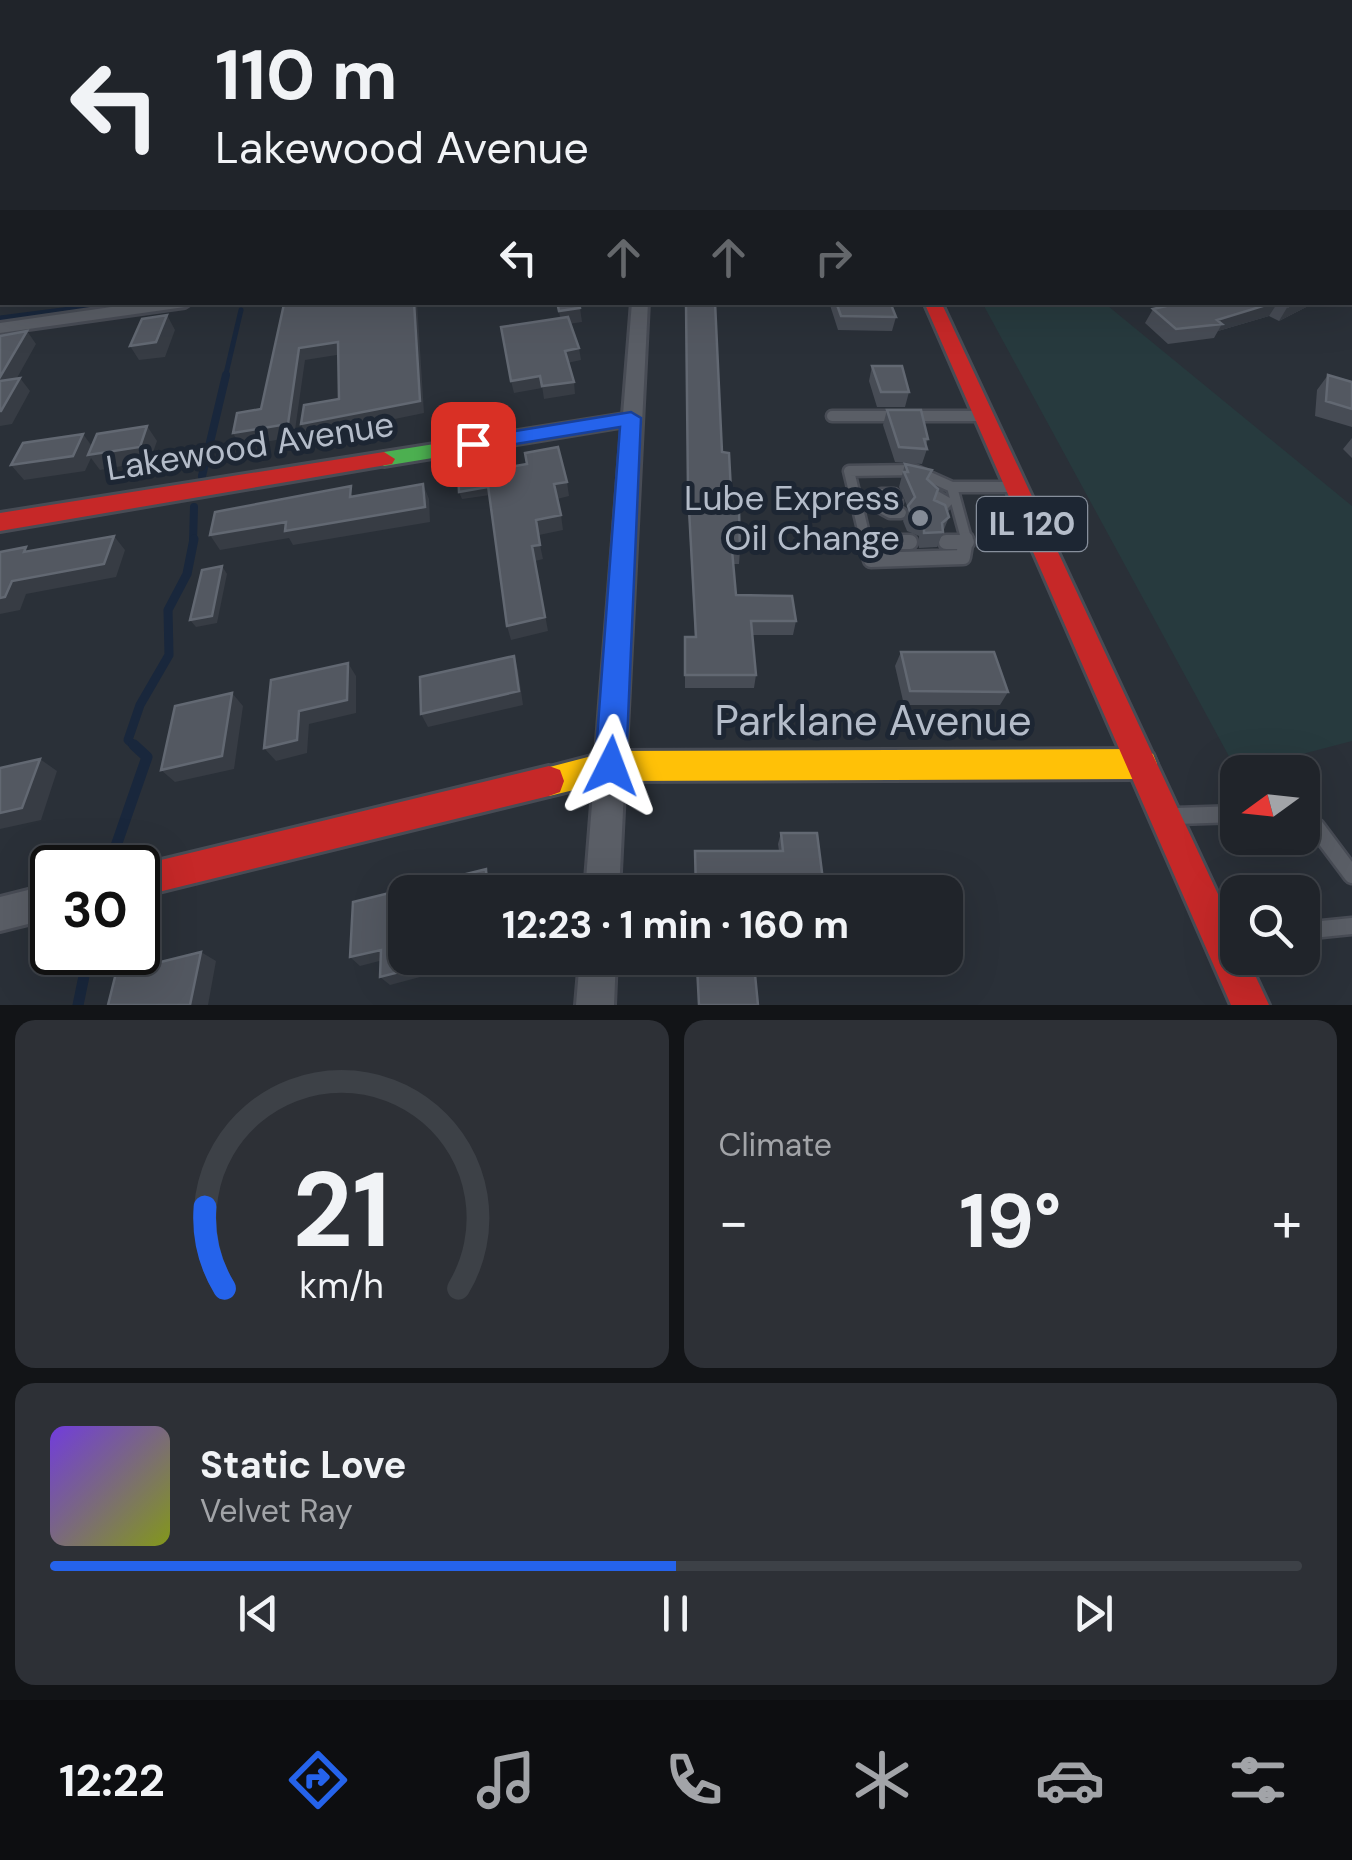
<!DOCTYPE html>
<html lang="en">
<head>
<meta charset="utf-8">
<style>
	:root { --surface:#20242a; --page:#2d3036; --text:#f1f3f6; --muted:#a2a4a8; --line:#3d4147; --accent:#2563eb }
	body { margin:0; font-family:"DM Sans",sans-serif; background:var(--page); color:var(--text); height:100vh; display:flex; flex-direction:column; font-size:38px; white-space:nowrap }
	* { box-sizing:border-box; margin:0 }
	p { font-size:32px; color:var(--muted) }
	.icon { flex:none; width:55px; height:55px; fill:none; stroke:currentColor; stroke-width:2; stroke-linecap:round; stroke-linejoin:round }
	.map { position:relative; height:1005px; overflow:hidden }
	.drawer { display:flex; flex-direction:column; gap:15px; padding:15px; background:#121417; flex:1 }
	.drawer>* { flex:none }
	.top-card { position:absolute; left:0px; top:0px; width:1352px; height:305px; box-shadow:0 10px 40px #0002,0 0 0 2px var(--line); background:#20242a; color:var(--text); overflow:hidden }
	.needle { width:65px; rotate:255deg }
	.controls { position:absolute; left:1220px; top:755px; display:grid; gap:20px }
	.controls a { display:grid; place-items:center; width:100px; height:100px; border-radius:20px; background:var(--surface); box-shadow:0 10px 40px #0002,0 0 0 2px var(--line); font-size:50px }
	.speed { position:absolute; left:30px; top:845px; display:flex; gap:20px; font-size:50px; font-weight:700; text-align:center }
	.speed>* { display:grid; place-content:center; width:130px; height:130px; border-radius:50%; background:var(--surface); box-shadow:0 10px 40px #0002,0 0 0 2px var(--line); line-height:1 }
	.speed .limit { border:5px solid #111; border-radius:15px; background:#fff; color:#111 }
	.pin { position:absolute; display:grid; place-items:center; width:85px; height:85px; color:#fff; margin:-42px; border-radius:20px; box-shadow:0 5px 15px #0006 }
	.me { position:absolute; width:110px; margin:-55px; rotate:3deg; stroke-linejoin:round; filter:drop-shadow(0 0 8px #0008) }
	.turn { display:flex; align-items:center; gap:35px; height:210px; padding:0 50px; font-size:45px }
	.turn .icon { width:130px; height:130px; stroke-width:2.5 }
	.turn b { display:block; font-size:70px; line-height:85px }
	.lanes { display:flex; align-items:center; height:95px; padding:0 50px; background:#0003; justify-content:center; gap:50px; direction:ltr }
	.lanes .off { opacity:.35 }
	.big { font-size:75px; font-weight:700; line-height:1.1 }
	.drawer .tile { flex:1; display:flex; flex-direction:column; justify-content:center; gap:15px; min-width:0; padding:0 35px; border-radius:20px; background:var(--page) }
	.drawer .dial { align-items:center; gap:0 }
	.dial svg { height:260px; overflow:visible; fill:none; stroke:var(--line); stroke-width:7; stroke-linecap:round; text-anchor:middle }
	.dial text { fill:var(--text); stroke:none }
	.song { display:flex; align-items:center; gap:30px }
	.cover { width:120px; height:120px; border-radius:15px; background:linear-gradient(135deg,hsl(260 70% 55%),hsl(70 70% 35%)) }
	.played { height:10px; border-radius:5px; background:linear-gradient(90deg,var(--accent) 50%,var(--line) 50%) }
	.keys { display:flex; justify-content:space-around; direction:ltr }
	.heat { display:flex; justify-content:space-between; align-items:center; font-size:55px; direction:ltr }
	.drawer .tiles { flex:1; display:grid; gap:15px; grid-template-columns:1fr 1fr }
	.tile:last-child { grid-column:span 2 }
	.trip { position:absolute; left:388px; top:875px; width:575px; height:100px; border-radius:20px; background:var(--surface); box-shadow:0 10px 40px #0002,0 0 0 2px var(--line); font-weight:700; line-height:100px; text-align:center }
	.menu { display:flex; height:160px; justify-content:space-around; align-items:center; background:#0d0e11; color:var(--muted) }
	.menu .icon { width:70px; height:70px }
	.menu .active { color:var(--accent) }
	.menu b { font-size:45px; color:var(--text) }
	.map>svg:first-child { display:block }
</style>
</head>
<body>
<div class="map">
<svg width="1352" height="1005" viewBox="0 0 1352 1005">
	<rect width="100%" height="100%" fill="#2a3038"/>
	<path fill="#273a3e" d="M984 306H1108L1352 506V741L1237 771Z"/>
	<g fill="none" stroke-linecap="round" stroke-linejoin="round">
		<path stroke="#19273c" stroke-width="5" d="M0 318 125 302
			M225 378 241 310"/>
		<path stroke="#19273c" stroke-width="8" d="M202 476 226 375
			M193 542 194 507"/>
		<path stroke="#19273c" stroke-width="9" d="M137 748 128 740 140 705 169 655 168 610 187 574 194 539"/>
		<path stroke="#19273c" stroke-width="11" d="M116 846 147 757 134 745
			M78 1005 89 952"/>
		<g stroke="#484c55" stroke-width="15">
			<path id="lane-far2" d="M832 416H982
				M952 487H1010
				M931 493 947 502 937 512
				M894 494H881L872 503 890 513H901
				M876 503 897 502
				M866 542 849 471 914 470 952 487 967 542"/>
		</g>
		<g stroke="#484c55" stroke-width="19">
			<path id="lane-far1" d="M866 539 871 560 963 557 966 539
				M867 542H910
				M946 542H967"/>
		</g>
		<g stroke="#484c55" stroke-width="21">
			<path id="lane" d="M1177 816 1238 814
				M1302 819 1316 827 1352 875
				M1302 931 1352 926"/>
		</g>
		<g stroke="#484c55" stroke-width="6">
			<path id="street" d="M1350 211H1352V219H1350Z
				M1350 268 1352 269V279L1350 278Z
				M146 302H193L185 307 0 333V323Z
				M632 302H648L619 892H585Z
				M52 884V918L0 931V897Z
				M580 958H616L614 1005H576Z"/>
		</g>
		<g stroke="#484c55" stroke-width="6">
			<path id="fast" d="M631 413 641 419 638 424 384 466 373 459 384 452Z"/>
		</g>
		<g stroke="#484c55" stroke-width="6">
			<path id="slow" d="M1142 749 1153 754 1157 764 1153 774 1142 779 611 781 549 796 538 792 534 781 538 770 611 751Z"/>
		</g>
		<g stroke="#484c55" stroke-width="6">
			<path id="jam" d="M924 302H941L1238 937V958H1247L1269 1005H1231Z
				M384 452 395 459 392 464 0 531V513Z
				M549 766 560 770 564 781 560 792 549 796 138 897V868H128Z"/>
		</g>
		<use href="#lane-far2" stroke="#5a5e66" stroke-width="10"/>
		<use href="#lane-far1" stroke="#5a5e66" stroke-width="14"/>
		<use href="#lane" stroke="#5a5e66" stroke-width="16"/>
		<use href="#street" fill="#5a5e66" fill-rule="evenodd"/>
		<use href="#fast" fill="#4caf50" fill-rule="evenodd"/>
		<use href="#slow" fill="#ffc107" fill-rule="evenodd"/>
		<use href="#jam" fill="#c62828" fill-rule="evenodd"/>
	</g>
	<path fill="#474c55" d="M686 302 722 452 740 550 739 564H733L736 595 796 621 793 635H753L756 675 754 688H685V637H695L688 505Z
		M829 302H890L896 317 892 331 838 330Z
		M1184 302H1316L1279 321 1269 316 1218 331 1214 338 1168 344 1145 323 1153 309Z
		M872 366 909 392 905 407H877L869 381Z
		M1328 375 1352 381V427L1315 416 1317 390Z
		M887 410 928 439 926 445 927 449 922 464 895 462 883 425Z
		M1352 438V458L1343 449Z
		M905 464 929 480 934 500 949 517 937 547 919 548V536L907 531 903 521 908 508 899 487Z
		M901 652 1008 692 1000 705H904L895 666Z
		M781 833 824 888 822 892H695V851H779L778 844Z"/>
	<path fill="#373c44" d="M2 168V187L0 190V170Z
		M414 302H417L424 413 307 437 301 424 420 401Z
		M1278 302 1269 316 1218 331 1222 324 1217 320Z
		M1297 302H1316L1279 321 1288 306Z
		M580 308 582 322 561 325 559 311Z
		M167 315 175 330 165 357 139 360 130 346Z
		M27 331 36 344 8 394 0 384V377Z
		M338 342 343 354 305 360 294 437 240 446 233 433 288 424 299 348Z
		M579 348 581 360 567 363 565 351Z
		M540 376 542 388 514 393 511 381Z
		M20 378 30 391 12 424 0 426V411Z
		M574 382 575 394 544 399 542 386Z
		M147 426 157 441 150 461 100 470 91 458 85 471 24 480 11 465 83 434 94 449Z
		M567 482 569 496 557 499 554 484Z
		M423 484 429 499 430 522 293 545 289 538 220 550 210 535Z
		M488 487 490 495 462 499 459 492Z
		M561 515 563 530 539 535 536 520Z
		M114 536 125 550 116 577 26 594 20 610 0 614V598L12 581Z
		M540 545 543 559 535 561 548 631 511 640 507 626 532 546Z
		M222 566 227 574 217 623 196 627 190 620Z
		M514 656 518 670 523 705 428 727 421 714Z
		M348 663 356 676V713L309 724 307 753 276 761 264 748Z
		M232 693 243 706 234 769 175 782 161 770Z
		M40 759 57 771 41 820 0 829V813Z
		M486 869 492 880V892H487Z
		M381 950 391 958 360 966 350 957Z
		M201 952 216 961 208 1005H190Z
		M427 958H435V973L390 985 380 977Z"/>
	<path fill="#535861" stroke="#626872" stroke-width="2.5" d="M2 142V168L0 170V144Z
		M292 302H414L420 401 301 424 304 405 339 399 338 342 299 348 288 424 233 433 237 413 261 409 284 304Z
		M557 302H579L580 308 559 311Z
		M686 302H715L722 452 729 453 732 510H739L740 550H732L736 595 792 596 796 621H751L756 675H685V637H696L688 491Z
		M836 302H890L896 317 841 316Z
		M1184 302H1276L1217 320 1222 324 1176 329 1153 309Z
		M1280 302H1297L1288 306Z
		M167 315 156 342 130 346 142 319Z
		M568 317 579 348 565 351 574 382 542 386 540 376 511 381 501 327Z
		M27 331 0 377V336Z
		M872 366H902L909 392H881Z
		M1328 375 1352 382V409L1326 401Z
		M20 378 1 411H0V381Z
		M887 410H921L928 439H924L927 449 899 447Z
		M147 426 140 447 88 455 97 434Z
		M83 434 73 456 11 465 23 443Z
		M558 447 567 482 554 484 561 515 536 520 540 545 532 546 545 617 507 626 486 471 527 464 525 453Z
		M905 464 932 470 927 479 938 489 934 500 945 505 949 517 942 523 943 532 924 533V521L912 517 908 506 915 497 904 472H908Z
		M486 468 488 487 459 492 458 472Z
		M423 484 425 507 285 531 286 522 210 535 215 512 351 486 350 497Z
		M114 536 104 564 12 581 5 597 0 598V552L26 547 24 552Z
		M222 566 212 616 190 620 202 570Z
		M901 652H994L1008 692 910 691Z
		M514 656 519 691 421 714 420 677Z
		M348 663 347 700 299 711 297 740 264 748 271 680Z
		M232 693 222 756 161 770 175 706Z
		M40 759 22 808 0 813V768Z
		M781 833H817L824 888H800L801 892H696L695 851H783Z
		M486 869 487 892H405V958H427V965L380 977 381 950 350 957 353 902Z
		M201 952 190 1005H108L116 973Z
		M754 964 758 1005H699L697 966Z"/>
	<linearGradient id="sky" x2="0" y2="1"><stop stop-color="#171a1f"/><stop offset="0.5" stop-color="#444e5e"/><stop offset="1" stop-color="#444e5e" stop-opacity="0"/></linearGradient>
	<rect width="1352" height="282" fill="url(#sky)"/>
	<path fill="#2563eb" stroke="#184099" stroke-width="2.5" d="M631 412 641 418 626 766 622 776 611 780 600 776 595 766 620 427 473 451 462 444 473 438Z"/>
	<circle fill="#848b96" stroke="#1d2633" stroke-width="4" cx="920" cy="518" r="10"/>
	<g text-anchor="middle" stroke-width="10" stroke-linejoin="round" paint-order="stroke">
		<rect fill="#1d2633" stroke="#878f9c" stroke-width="2.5" x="977" y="497" width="110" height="54" rx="8"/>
		<g font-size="32" font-weight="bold" fill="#b4bcc9">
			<text x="1032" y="535">IL 120</text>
		</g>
		<g font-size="35" fill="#b4bcc9" stroke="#1d2633">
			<text transform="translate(250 446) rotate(-9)" y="12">Lakewood Avenue</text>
		</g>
		<g font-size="35" fill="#b4bcc9" stroke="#1d2633" text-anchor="end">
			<text x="900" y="510">Lube Express<tspan x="900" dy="40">Oil Change</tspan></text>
		</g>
		<g font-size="42" fill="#b4bcc9" stroke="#1d2633">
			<text x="873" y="735">Parklane Avenue</text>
		</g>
	</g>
</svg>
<div class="controls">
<a><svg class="needle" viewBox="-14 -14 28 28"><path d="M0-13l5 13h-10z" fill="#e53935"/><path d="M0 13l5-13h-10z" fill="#a2a4a8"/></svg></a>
<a><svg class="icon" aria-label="search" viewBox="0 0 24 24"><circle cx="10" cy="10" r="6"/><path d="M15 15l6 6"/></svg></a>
</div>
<div class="speed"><div class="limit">30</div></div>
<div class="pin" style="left:473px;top:444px;background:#d93025"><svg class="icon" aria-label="arrive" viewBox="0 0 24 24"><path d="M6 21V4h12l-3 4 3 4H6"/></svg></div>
<svg class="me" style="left:611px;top:766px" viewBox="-20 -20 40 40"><path d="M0-17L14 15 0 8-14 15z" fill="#2563eb" stroke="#fff" stroke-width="4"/></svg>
<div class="trip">12:23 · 1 min · 160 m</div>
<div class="top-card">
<div class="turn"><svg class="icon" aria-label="left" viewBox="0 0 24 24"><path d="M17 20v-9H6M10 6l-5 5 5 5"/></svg><div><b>110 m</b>Lakewood Avenue</div></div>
<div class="lanes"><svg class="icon" aria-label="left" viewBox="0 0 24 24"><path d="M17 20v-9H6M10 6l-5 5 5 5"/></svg><svg class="icon off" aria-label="ahead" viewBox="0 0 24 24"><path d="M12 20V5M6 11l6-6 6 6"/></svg><svg class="icon off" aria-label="ahead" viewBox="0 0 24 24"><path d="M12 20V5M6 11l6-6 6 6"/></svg><svg class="icon off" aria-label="right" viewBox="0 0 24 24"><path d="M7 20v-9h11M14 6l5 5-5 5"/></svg></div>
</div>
</div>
<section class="drawer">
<div class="tiles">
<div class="tile dial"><svg viewBox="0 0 100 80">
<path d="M14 69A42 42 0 1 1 86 69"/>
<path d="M14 69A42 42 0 0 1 8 44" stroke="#2563eb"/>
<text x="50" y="56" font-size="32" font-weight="700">21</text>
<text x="50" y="72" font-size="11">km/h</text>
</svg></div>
<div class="tile"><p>Climate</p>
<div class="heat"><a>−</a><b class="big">19°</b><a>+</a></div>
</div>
<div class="tile">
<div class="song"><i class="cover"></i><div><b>Static Love</b><p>Velvet Ray</p></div></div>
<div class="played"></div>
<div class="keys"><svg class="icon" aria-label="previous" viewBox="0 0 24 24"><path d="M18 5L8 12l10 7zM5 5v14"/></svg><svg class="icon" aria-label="pause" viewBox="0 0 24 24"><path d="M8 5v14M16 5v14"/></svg><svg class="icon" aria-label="next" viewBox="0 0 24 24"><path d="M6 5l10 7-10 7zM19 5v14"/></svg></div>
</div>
</div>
</section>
<nav class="menu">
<b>12:22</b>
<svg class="icon active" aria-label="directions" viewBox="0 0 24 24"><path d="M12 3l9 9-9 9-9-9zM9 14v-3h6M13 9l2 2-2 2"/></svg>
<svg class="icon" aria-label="music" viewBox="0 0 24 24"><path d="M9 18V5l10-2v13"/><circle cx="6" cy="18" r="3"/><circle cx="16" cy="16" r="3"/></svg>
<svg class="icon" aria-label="phone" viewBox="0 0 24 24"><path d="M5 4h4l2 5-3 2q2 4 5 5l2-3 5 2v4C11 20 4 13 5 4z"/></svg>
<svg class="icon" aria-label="climate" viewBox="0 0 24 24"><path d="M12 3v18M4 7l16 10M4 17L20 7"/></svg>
<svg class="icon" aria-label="car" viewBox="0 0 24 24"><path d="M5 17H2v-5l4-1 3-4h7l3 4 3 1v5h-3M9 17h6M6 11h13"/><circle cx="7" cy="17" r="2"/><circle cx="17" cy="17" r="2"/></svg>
<svg class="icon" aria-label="filters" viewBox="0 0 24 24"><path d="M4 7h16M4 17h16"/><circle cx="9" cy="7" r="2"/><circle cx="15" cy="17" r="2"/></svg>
</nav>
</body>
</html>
